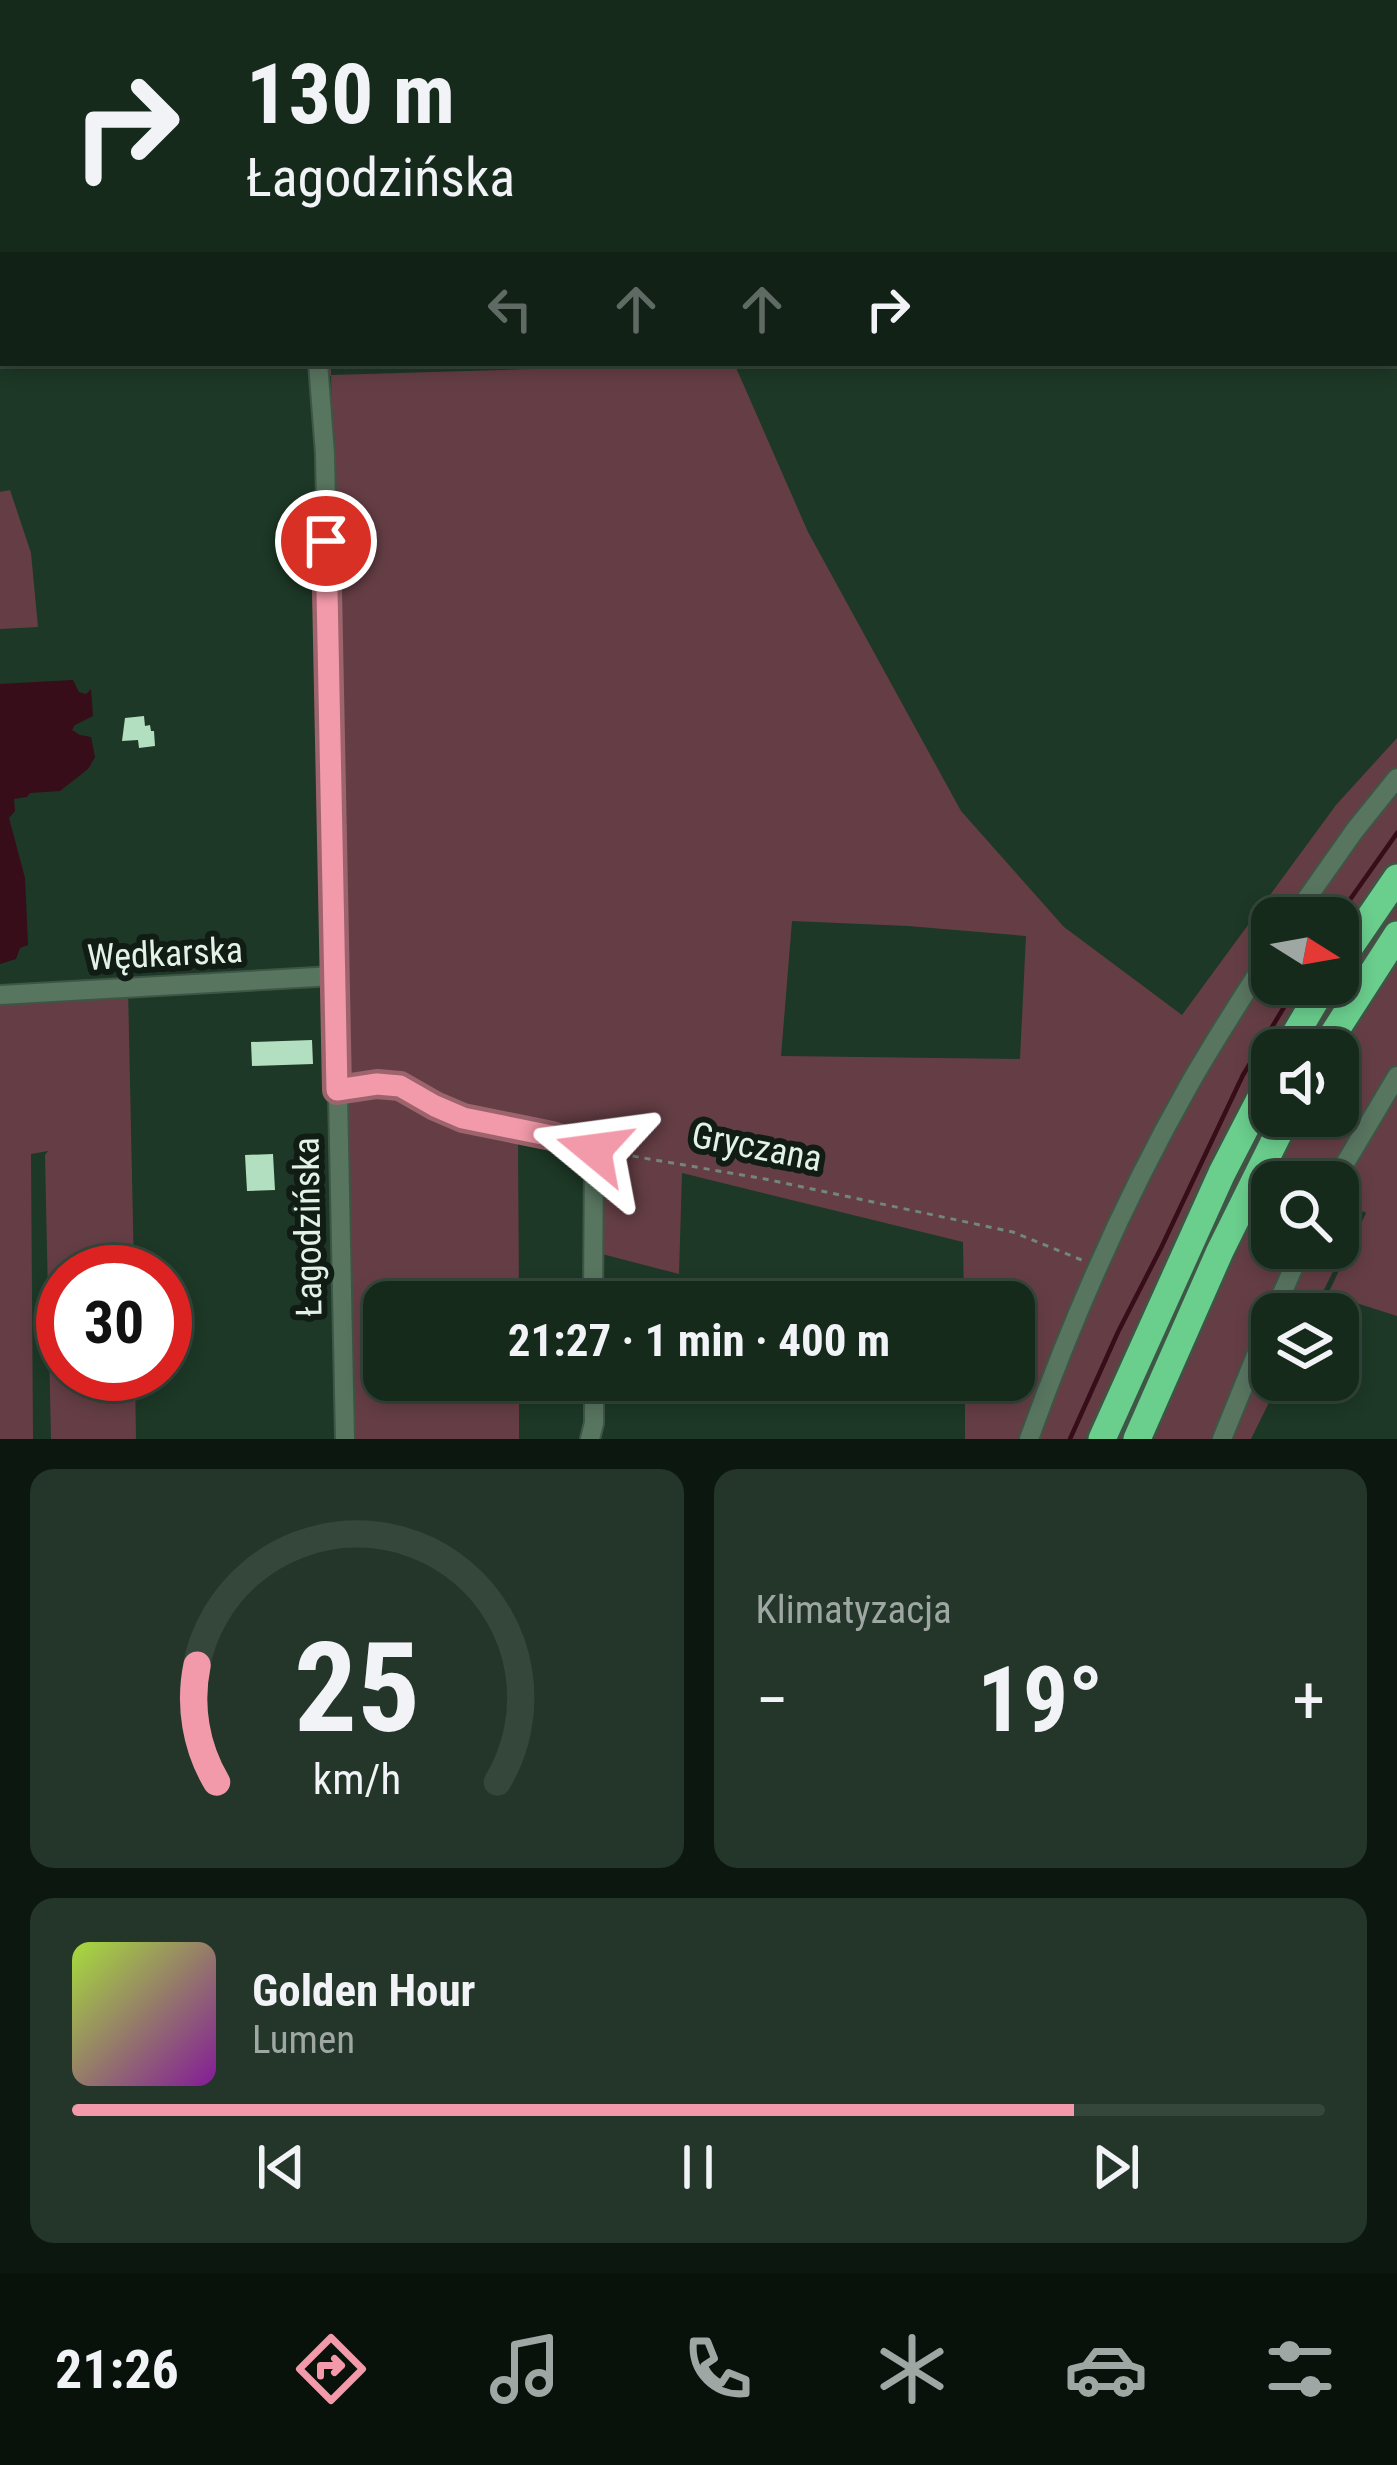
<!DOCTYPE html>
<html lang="pl">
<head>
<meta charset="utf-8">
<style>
	:root { --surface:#162a1c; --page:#233629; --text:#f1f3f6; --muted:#9ea7a3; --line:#35463b; --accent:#f39aaa }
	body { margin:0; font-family:"Roboto Condensed",sans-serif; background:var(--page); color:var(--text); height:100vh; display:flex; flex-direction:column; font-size:45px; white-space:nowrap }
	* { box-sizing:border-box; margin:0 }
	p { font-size:39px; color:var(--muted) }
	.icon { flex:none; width:66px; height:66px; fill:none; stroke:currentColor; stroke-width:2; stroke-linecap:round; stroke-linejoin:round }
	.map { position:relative; height:1439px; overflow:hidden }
	.details { display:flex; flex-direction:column; gap:30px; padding:30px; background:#0c170f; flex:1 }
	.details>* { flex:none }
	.banner { position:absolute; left:0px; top:0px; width:1398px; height:366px; box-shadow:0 6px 18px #0003,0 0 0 3px var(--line); background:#162a1c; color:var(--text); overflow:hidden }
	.needle { width:78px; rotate:101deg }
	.controls { position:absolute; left:1251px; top:897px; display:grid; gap:24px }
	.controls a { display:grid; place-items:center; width:108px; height:108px; border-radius:24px; background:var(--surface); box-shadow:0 6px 18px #0003,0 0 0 3px var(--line); font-size:60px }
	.speed { position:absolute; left:36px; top:1245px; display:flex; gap:24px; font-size:60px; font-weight:700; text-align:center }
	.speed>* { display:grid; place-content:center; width:156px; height:156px; border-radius:50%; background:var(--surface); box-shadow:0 6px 18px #0003,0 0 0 3px var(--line); line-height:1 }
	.speed .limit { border:18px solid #d22; background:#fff; color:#111 }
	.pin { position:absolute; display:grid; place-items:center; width:102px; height:102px; color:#fff; margin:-51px; border:6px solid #fff; border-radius:50%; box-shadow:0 3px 12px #0007 }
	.me { position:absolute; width:132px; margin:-66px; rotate:286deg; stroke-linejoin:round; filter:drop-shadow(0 0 9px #0008) }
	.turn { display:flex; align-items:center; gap:42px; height:252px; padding:0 48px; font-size:54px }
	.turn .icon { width:156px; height:156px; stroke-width:2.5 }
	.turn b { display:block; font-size:84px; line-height:102px }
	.lanes { display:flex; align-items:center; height:114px; padding:0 48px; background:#0003; justify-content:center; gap:60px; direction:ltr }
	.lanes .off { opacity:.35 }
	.big { font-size:90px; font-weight:700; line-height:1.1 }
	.details .card { flex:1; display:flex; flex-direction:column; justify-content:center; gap:18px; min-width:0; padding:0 42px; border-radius:24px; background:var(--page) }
	.details .dial { align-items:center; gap:0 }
	.dial svg { height:312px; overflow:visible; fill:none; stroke:var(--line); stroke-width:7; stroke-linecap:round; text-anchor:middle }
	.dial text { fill:var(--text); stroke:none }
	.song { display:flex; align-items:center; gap:36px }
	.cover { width:144px; height:144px; border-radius:18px; background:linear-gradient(135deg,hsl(80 70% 55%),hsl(290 70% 35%)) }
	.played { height:12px; border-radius:6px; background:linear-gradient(90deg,var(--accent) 80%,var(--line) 80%) }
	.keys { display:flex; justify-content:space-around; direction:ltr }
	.heat { display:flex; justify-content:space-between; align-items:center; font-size:66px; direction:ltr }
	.details .tiles { flex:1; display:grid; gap:30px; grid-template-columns:1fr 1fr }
	.card:last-child { grid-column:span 2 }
	.trip { position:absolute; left:363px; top:1281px; width:672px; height:120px; border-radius:24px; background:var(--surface); box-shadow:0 6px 18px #0003,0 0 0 3px var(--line); font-weight:700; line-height:120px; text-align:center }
	.tab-bar { display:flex; height:192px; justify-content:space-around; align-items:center; background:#09110b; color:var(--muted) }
	.tab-bar .icon { width:84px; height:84px }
	.tab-bar .current { color:var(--accent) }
	.tab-bar b { font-size:54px; color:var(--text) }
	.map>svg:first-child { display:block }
</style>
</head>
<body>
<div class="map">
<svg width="1397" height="1439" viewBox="0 0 1397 1439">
	<rect width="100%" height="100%" fill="#1d3826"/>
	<path fill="#653e45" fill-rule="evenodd" d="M311 363H331V375L734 363 808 532 961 811 1064 927 1182 1015 1336 805 1397 738V1316L1328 1294 1366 1213 1363 1211 1312 1314H1272V1380H1280L1251 1439H965V1380H1014V1302H964L963 1242 682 1173 679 1274 602 1254 598 1166 518 1141 519 1302H384V1380H519V1439H355L344 1080 331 376 311 375ZM1272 918H1338V984H1272ZM792 921 908 926 1026 936 1020 1059 781 1056ZM1272 1050H1338V1116H1272ZM1272 1182H1338V1248H1272Z
		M10 490 31 553 38 627 0 629V492Z
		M128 987 134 1272H63V1374H135L136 1439H51L45 1155 48 1151 31 1154 33 1439H0V996Z"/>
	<path fill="#360d18" d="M73 680 79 692 86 694 91 689 93 716 75 725 72 730 80 735 91 737 95 757 88 769 60 791 30 793 27 797 14 799 15 811 9 818 25 878 28 945 20 948 16 959 0 964V684Z"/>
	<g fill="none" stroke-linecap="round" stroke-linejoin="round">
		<path stroke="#360d18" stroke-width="4.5" d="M1337 918 1397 833
			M1070 1439 1118 1332 1161 1248 1243 1075 1298 984"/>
	</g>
	<path fill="#b2dfbf" d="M144 716 145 726 150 725 151 731H154L155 746 139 748 138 740 122 741 125 718Z
		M312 1040 313 1064 252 1066 251 1042Z
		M273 1154 275 1190 247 1191 245 1155Z"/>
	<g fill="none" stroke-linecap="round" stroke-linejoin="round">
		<g stroke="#3e5646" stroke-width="22">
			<path id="minor" d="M925 0 926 3
				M316 3V0
				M1395 143 1397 139
				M318 363 325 454 345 1439
				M1293 918 1355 830 1397 778
				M0 995 334 976
				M337 1090 377 1084 400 1086 435 1106 463 1118 552 1136 594 1150 593 1302
				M1334 1182 1397 1076
				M1273 1314 1302 1248
				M590 1439 594 1423V1380
				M1029 1439C1073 1317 1125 1198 1189 1085 1215 1039 1244 995 1272 951
				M1222 1439 1272 1316"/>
		</g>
		<g stroke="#3e5646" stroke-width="32">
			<path id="highway" d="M1338 964 1397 878
				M1286 1050 1325 984
				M1323 1050 1397 935
				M1102 1439 1222 1173 1272 1076
				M1137 1439 1220 1251 1287 1116"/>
		</g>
		<path stroke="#718777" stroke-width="3" stroke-dasharray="6 6" stroke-linecap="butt" d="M609 1152 765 1179 1013 1232 1084 1261"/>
		<use href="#minor" stroke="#587560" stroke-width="18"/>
		<use href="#highway" stroke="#6ace8d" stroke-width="27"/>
	</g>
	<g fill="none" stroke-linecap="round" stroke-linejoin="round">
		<g stroke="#9e646e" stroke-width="30">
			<path id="route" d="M326 541 337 1090 377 1084 400 1086 435 1106 463 1118 552 1136 594 1150"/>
		</g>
		<use href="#route" stroke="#f39aaa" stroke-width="21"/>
	</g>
	<g text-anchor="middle" stroke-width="12" stroke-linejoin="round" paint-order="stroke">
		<g font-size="36" fill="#e2f2e6" stroke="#101c14">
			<text transform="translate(165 953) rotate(-3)" y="13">Wędkarska</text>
			<text transform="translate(757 1146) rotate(11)" y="13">Gryczana</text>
			<text transform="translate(307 1227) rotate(-91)" y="13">Łagodzińska</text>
		</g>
	</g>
</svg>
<div class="controls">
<a><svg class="needle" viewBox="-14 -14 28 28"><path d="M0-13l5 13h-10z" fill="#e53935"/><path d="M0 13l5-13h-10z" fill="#9ea7a3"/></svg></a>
<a><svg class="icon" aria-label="sound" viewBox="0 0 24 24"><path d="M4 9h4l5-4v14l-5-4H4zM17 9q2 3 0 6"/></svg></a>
<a><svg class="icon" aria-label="search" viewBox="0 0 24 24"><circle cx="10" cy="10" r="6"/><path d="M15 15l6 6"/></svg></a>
<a><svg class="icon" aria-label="layers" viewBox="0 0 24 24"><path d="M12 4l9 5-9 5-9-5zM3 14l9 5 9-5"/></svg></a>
</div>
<div class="speed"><div class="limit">30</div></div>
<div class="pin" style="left:326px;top:541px;background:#d93025"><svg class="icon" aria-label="arrive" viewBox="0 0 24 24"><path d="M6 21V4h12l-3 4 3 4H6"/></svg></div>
<svg class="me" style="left:594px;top:1150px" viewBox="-20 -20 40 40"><path d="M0-17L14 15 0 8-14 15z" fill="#f39aaa" stroke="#fff" stroke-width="4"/></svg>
<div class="trip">21:27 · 1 min · 400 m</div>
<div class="banner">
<div class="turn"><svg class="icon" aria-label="right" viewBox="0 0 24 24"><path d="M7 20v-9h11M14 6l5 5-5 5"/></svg><div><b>130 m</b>Łagodzińska</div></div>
<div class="lanes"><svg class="icon off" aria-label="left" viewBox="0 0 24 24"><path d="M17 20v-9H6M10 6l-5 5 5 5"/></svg><svg class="icon off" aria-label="ahead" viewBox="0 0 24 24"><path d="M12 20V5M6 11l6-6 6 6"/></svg><svg class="icon off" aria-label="ahead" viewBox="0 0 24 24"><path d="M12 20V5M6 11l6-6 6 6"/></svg><svg class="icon" aria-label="right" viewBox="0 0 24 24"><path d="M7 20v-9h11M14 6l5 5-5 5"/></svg></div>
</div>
</div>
<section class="details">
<div class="tiles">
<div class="card dial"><svg viewBox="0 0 100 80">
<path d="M14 69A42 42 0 1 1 86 69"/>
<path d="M14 69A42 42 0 0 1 9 39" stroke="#f39aaa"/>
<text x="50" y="56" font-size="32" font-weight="700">25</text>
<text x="50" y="72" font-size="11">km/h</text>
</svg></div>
<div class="card"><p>Klimatyzacja</p>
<div class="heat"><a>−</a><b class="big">19°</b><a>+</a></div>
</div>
<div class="card">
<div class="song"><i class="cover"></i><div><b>Golden Hour</b><p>Lumen</p></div></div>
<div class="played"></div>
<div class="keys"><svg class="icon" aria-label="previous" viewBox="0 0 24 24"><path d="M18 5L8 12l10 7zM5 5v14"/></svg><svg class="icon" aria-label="pause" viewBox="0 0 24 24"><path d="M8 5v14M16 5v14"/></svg><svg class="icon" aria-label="next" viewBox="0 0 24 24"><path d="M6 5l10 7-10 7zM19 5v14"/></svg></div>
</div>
</div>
</section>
<nav class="tab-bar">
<b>21:26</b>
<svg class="icon current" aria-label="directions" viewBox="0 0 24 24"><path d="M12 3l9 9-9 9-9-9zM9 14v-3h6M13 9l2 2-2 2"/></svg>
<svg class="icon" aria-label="music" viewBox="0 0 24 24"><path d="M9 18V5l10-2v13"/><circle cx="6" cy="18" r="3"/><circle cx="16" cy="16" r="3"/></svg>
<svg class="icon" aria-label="phone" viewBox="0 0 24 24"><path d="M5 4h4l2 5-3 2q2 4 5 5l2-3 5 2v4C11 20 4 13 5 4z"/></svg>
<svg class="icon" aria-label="climate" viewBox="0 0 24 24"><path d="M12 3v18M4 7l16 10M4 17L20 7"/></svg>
<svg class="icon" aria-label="car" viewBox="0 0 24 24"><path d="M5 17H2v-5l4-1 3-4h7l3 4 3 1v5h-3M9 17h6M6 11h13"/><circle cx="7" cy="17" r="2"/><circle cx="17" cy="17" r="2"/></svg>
<svg class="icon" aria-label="filters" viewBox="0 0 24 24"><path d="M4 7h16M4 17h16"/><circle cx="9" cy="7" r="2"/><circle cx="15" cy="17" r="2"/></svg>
</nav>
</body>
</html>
